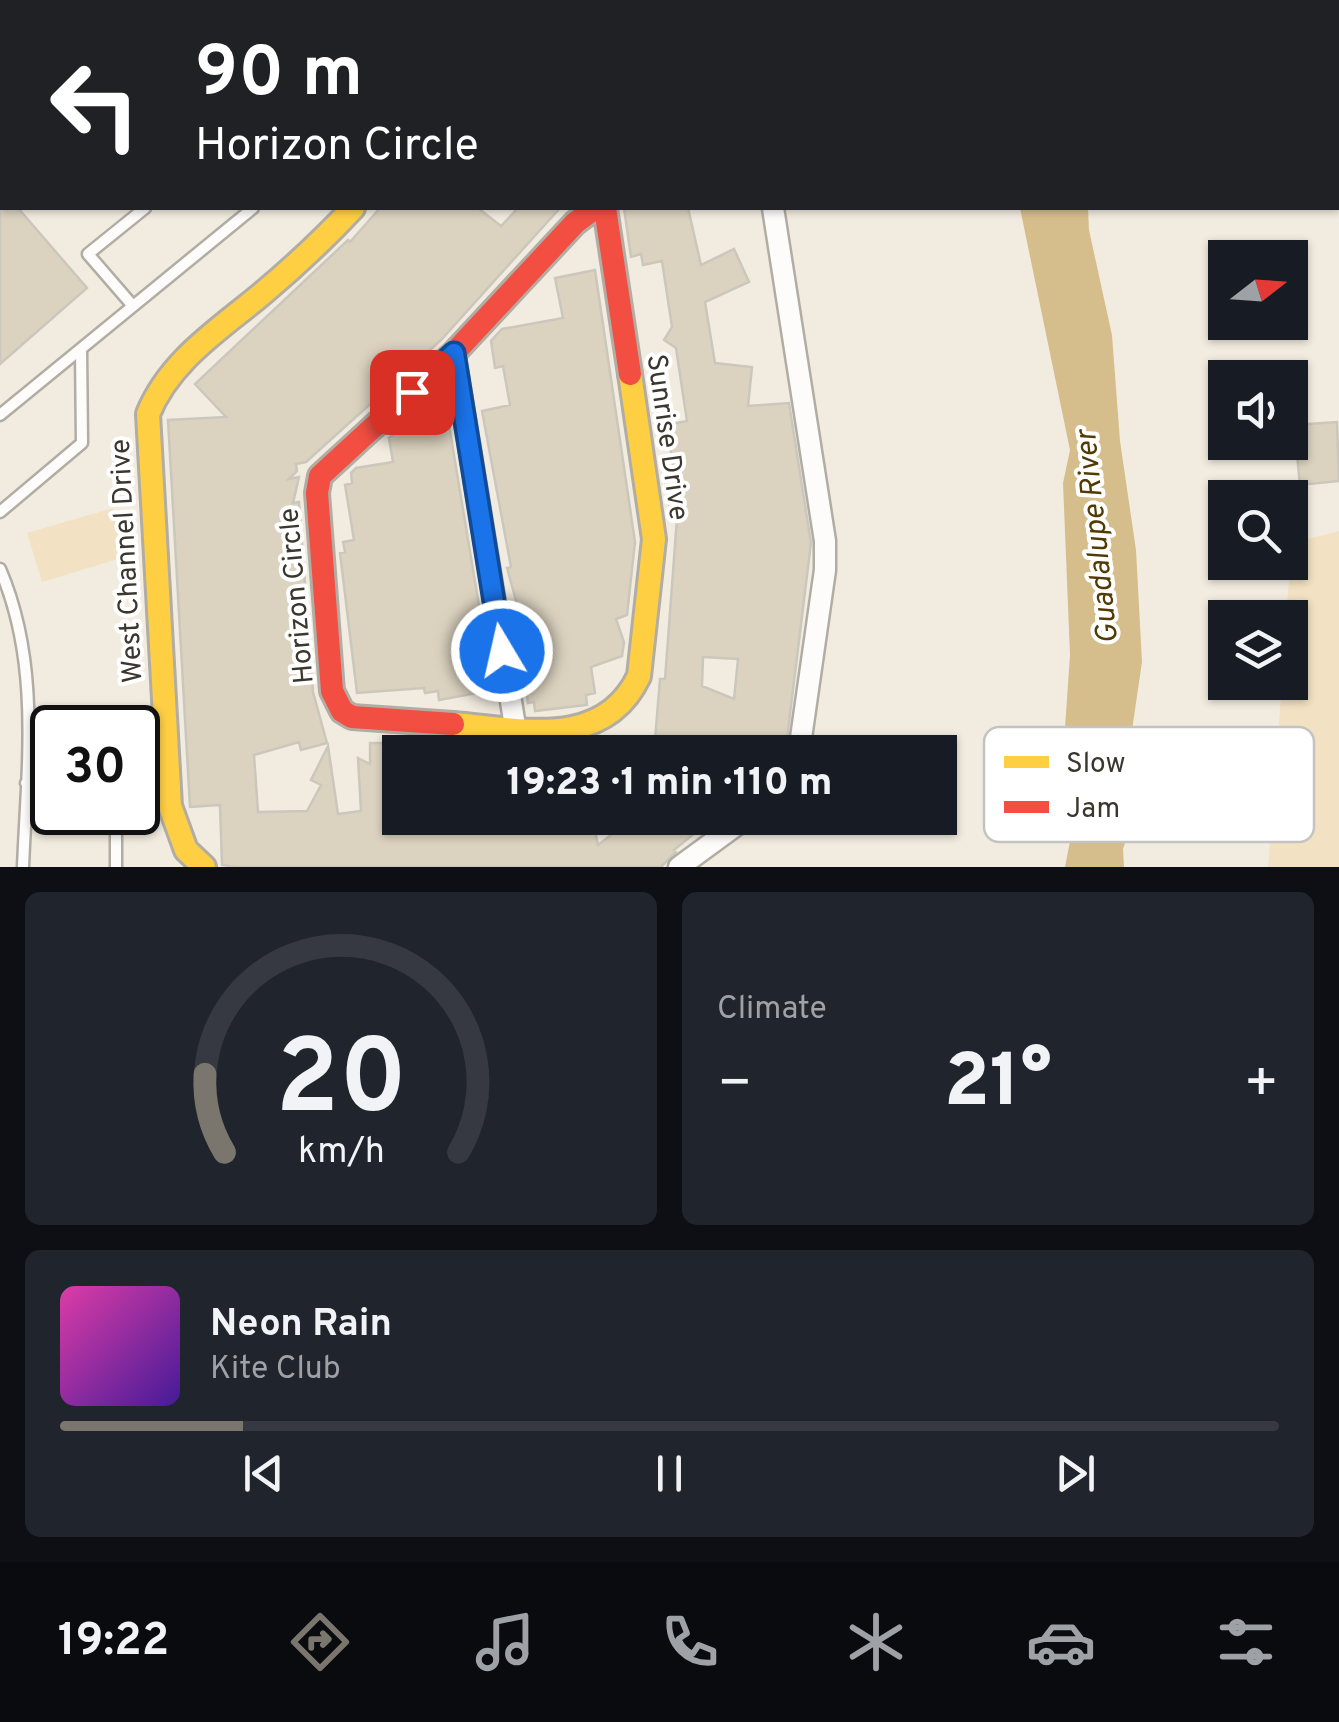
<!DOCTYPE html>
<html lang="en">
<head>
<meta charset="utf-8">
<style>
	:root { --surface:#171b24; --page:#20242c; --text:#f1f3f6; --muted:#9ea1a6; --line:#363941; --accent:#7b766d }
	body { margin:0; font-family:Overpass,sans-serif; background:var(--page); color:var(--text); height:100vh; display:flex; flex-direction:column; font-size:38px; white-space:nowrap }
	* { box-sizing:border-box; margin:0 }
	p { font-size:32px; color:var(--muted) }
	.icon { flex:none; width:55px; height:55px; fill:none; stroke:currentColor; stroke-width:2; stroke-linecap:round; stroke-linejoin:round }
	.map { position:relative; height:867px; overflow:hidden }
	.drawer { display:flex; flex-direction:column; gap:25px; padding:25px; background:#0d0f14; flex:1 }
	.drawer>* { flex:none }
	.banner { position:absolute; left:0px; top:0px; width:1340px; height:210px; box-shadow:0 2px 8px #0004; background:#202124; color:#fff; overflow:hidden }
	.needle { width:65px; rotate:73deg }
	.controls { position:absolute; left:1208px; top:240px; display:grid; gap:20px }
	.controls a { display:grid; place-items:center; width:100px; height:100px; border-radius:0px; background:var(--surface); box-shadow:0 2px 8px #0004; font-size:50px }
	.speed { position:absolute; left:30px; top:705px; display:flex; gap:20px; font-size:50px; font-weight:700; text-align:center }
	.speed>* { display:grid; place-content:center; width:130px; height:130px; border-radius:50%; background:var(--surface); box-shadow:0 2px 8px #0004; line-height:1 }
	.speed .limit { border:5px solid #111; border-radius:15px; background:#fff; color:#111 }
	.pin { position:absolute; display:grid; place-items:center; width:85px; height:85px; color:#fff; margin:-42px; border-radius:20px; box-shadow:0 5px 15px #0006 }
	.me { position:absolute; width:110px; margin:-55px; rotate:351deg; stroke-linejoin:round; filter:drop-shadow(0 0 8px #0008) }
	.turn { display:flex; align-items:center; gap:35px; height:210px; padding:0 30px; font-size:45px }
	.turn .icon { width:130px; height:130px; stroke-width:2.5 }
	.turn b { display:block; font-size:70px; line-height:85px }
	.big { font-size:75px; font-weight:800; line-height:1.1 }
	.drawer .card { flex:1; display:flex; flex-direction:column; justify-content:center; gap:15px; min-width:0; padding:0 35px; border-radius:15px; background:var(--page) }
	.drawer .dial { align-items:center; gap:0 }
	.dial svg { height:260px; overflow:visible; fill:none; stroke:var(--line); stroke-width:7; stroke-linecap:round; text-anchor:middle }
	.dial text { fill:var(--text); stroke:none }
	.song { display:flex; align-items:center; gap:30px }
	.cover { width:120px; height:120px; border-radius:15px; background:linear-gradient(135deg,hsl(320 70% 55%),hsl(260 70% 35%)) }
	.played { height:10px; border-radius:5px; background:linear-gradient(90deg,var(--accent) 15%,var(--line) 15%) }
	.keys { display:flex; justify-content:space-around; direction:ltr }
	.heat { display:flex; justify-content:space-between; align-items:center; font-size:55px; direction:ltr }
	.drawer .tiles { flex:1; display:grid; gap:25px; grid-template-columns:1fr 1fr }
	.card:last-child { grid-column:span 2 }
	.trip { position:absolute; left:382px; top:735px; width:575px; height:100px; border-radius:0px; background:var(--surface); box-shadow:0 2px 8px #0004; font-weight:800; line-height:100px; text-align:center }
	.dock { display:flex; height:160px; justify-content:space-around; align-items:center; background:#090b0e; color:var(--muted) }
	.dock .icon { width:70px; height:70px }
	.dock .selected { color:var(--accent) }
	.dock b { font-size:45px; color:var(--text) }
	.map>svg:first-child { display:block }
</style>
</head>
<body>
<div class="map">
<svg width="1339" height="867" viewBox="0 0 1339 867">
	<rect width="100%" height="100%" fill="#f2ece0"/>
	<path fill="#f2e2c3" d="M113 508 128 556 42 582 27 533Z
		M1339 531V867H1268L1282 683 1290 682V618L1286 617 1292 543Z
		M133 710 135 727H63L62 718Z"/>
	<path fill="#d6be8c" d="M1020 208H1088L1089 230 1112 335 1120 441 1136 550 1142 662 1126 771 1132 789 1129 832 1123 849 1124 867H1065L1076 810 1065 727 1070 655 1063 483 1070 450Z"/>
	<path fill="#dbd2bf" stroke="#cbc7bd" stroke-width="2.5" fill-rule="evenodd" d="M0 208H18L87 288 0 364Z
		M380 208H478L501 226 518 208H560L441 340 306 462 296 464 297 471 289 479 299 477 293 503 299 502 313 692 327 743 301 750 299 742 254 755 258 812 307 811 321 785 311 780 328 746 338 814 361 811 358 758 370 764V743H400V818L555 819V830L593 821 598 845 633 818H713L674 850 676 852 661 867H236L222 865 220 805 190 807 168 420 226 417 195 384 348 240 350 242Z
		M624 208H688L701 265 734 249 749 282 705 302 715 363 752 367 748 406 789 403 811 543 786 747 700 742 710 752H654L660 679H665L677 518 672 519 664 477 675 475 666 425 687 421 676 348 664 340 672 327 662 261 643 265 641 254 631 257ZM703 657 738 659 734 699 702 686Z
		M595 270 635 542 627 615 616 619 624 642 622 656 591 667 595 693 586 695 587 705 535 711 534 702 528 703 524 675 528 674 513 621 521 619 507 568 511 567 482 411 510 405 503 366 495 368 491 341 502 329 563 318 555 278Z
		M1337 422 1339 481 1300 485 1294 425Z
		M449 425 493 690 439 700 438 691 425 693 424 688 357 693 340 553 345 552 343 542 354 540 345 485 352 483 351 473 356 468 393 462 389 438 394 434Z"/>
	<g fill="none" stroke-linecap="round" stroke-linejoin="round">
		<g stroke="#b2ada4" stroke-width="15">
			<path id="lane" d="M395 2 398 0
				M445 2 446 0
				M133 306 88 254 145 208
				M0 415 253 208
				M0 512 82 443 81 349
				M0 569C41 664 27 766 23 867
				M26 783 52 786
				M116 812V867"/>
		</g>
		<g stroke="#b2ada4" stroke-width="25">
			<path id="street" d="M570 0V2
				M740 0V2
				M522 2 524 0
				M773 208 825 541V570L799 752
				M454 353 515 726
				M679 867 746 818"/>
		</g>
		<g stroke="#b2ada4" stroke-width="28">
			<path id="slow" d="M453 724C520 729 604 751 639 676L654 539 630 374
				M204 867 186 850 170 806 148 414C170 360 220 329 263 293 295 266 325 238 353 208"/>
		</g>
		<g stroke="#b2ada4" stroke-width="28">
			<path id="jam" d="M605 208 630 374
				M453 724 352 717 342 711 332 691 317 493 320 476 454 353 575 223 595 208"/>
		</g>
		<use href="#lane" stroke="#fdfcfa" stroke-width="10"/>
		<use href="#street" stroke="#fdfcfa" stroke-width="20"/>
		<use href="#slow" stroke="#ffcf43" stroke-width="22"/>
		<use href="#jam" stroke="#f24e42" stroke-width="22"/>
	</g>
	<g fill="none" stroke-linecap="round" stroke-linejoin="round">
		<g stroke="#114b97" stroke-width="25">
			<path id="route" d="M412 392 454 353 502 651"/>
		</g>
		<use href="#route" stroke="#1a73e8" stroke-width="18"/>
	</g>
	<g text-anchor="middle" stroke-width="8" stroke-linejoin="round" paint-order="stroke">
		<g font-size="28" fill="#3b372f" stroke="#fff">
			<text transform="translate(669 437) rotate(82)" y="10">Sunrise Drive</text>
			<text transform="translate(125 561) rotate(-93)" y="10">West Channel Drive</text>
			<text transform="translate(295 596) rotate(-95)" y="10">Horizon Circle</text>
		</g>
		<g font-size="30" font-style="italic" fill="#513b03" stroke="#fff">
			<text transform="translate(1096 537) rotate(-96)" y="10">Guadalupe River</text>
		</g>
	</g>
	<rect x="984" y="727" width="330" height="115" rx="15" fill="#fff" stroke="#c4c3c1" stroke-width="2.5"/>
	<rect x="1004" y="756" width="45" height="12" fill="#ffcf43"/>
	<rect x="1004" y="801" width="45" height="12" fill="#f24e42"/>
	<g font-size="28" fill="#3b372f">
		<text x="1066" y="772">Slow</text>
		<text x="1066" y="817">Jam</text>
	</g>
</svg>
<div class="controls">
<a><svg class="needle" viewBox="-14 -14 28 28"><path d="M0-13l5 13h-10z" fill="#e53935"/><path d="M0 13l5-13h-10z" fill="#9ea1a6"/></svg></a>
<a><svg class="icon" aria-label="sound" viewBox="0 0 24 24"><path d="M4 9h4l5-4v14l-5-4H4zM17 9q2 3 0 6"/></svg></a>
<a><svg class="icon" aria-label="search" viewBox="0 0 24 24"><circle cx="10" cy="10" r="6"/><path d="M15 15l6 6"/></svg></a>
<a><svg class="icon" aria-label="layers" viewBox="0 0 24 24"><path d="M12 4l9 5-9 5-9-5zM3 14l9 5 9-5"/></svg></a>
</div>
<div class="speed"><div class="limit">30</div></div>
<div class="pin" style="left:412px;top:392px;background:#d93025"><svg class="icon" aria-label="arrive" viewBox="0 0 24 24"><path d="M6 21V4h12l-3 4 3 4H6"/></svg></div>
<svg class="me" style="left:502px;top:651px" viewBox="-20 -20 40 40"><circle r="17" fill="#1a73e8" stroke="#fff" stroke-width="3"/><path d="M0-11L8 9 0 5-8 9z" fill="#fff"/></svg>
<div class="trip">19:23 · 1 min · 110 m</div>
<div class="banner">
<div class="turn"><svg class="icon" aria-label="left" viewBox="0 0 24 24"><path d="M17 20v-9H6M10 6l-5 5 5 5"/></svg><div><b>90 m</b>Horizon Circle</div></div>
</div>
</div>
<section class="drawer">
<div class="tiles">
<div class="card dial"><svg viewBox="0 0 100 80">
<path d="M14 69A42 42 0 1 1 86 69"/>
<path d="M14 69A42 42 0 0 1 8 45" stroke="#7b766d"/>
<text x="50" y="56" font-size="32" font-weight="700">20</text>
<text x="50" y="72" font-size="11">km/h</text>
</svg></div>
<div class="card"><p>Climate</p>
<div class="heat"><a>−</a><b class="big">21°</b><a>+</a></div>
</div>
<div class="card">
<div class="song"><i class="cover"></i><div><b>Neon Rain</b><p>Kite Club</p></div></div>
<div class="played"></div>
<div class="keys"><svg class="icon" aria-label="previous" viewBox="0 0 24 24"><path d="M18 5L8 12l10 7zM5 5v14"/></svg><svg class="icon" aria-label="pause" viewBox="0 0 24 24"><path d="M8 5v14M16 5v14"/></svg><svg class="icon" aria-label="next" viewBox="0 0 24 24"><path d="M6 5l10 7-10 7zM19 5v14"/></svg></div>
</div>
</div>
</section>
<nav class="dock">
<b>19:22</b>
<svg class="icon selected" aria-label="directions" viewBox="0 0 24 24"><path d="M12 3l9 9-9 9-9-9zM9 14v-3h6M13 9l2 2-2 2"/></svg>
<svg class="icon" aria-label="music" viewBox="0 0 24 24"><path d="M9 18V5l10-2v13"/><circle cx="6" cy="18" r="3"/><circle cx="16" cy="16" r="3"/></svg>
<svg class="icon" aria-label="phone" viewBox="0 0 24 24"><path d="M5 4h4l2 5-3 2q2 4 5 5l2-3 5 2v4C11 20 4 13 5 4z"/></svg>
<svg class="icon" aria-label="climate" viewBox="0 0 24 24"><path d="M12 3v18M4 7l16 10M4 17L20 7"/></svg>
<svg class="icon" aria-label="car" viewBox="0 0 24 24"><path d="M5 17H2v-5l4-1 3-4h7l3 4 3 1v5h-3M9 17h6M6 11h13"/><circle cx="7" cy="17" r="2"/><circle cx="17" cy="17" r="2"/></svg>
<svg class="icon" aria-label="filters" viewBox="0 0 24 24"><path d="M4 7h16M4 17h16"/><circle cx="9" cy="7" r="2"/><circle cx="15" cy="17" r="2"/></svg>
</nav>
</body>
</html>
